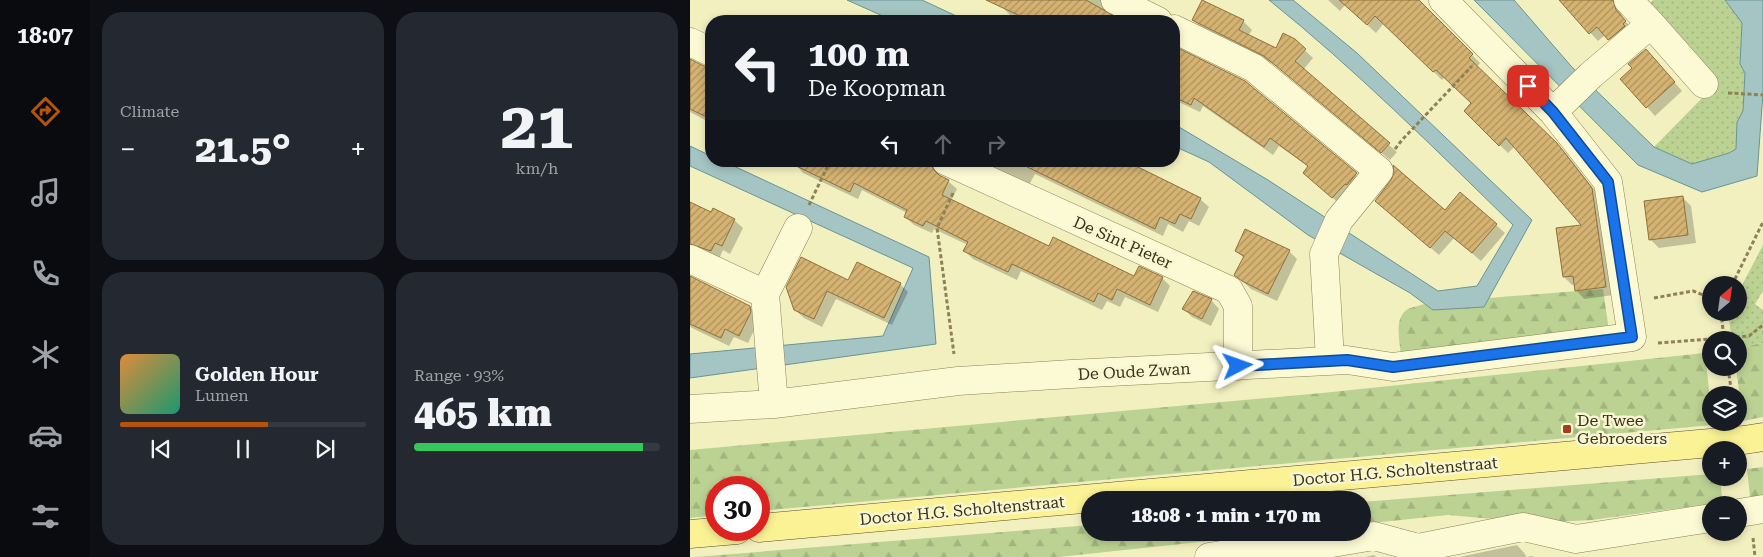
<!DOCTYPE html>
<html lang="en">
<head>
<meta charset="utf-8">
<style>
	:root { --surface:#171b24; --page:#242831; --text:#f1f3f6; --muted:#9ea1a6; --line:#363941; --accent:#b45309 }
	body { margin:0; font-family:"Roboto Serif",serif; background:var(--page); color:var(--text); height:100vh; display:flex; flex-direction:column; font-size:19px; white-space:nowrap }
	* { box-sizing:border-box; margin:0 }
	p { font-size:16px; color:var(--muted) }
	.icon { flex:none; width:28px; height:28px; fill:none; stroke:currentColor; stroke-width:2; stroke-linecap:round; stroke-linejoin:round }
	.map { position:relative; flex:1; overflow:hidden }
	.drawer { display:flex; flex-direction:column; gap:12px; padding:12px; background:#0d0f14; width:600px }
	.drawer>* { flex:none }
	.top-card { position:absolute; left:15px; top:15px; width:475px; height:152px; border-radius:20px; box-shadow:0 2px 8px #0003; background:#171b24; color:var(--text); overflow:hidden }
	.needle { width:32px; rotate:29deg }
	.fabs { position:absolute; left:1012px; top:276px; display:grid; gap:10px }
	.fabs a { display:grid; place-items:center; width:45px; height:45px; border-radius:50%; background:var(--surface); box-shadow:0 2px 8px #0003; font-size:25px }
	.speed { position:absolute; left:15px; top:476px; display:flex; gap:10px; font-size:25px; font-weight:700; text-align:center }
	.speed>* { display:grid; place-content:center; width:65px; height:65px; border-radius:50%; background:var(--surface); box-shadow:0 2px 8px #0003; line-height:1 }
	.speed .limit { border:8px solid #d22; background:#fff; color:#111 }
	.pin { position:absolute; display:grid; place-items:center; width:42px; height:42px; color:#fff; margin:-21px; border-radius:10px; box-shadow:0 2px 8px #0006 }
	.me { position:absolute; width:55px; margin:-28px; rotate:86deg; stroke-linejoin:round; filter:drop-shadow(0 0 4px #0008) }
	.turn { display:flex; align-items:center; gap:18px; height:105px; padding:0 20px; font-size:22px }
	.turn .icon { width:65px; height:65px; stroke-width:2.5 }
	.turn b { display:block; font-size:35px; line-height:42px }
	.lanes { display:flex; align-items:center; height:48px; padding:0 20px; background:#0003; justify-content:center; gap:25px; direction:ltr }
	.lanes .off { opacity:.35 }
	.big { font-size:38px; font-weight:800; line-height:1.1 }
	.drawer .widget { flex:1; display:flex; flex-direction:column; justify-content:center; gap:8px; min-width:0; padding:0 18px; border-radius:20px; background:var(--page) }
	.drawer .dial { align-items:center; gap:0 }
	.dial b { font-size:65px; line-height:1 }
	.song { display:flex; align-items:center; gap:15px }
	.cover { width:60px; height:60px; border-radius:8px; background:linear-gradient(135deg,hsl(30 70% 55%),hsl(160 70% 35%)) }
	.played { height:5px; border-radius:2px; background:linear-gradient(90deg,var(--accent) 60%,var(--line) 60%) }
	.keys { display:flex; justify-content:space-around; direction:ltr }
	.heat { display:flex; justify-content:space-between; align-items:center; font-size:28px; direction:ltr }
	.charge { height:8px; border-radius:4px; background:linear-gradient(90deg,#34c759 93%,var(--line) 0) }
	.drawer .tiles { flex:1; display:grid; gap:12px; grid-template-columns:repeat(2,1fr) }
	.trip { position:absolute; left:391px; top:491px; width:290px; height:50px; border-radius:25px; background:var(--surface); box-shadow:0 2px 8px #0003; font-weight:800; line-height:50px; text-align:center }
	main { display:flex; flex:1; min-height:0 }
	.tabs { display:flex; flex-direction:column; width:90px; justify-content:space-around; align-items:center; background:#090b0e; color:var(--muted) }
	.tabs .icon { width:35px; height:35px }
	.tabs .selected { color:var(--accent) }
	.tabs b { font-size:22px; color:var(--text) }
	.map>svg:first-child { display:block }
</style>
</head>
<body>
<main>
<nav class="tabs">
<b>18:07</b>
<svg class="icon selected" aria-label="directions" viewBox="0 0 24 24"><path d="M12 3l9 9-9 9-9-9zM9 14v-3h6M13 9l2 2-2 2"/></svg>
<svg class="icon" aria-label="music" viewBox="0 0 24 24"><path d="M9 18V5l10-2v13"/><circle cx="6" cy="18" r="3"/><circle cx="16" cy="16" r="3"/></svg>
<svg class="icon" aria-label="phone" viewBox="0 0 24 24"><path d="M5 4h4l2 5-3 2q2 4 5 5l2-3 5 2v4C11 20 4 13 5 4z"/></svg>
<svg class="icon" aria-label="climate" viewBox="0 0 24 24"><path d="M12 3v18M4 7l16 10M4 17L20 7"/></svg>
<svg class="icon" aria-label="car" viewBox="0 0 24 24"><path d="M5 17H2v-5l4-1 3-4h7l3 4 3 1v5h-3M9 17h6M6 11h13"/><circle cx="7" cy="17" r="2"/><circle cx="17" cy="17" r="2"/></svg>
<svg class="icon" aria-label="filters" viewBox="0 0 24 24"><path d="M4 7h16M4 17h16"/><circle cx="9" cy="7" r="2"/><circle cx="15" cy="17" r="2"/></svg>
</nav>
<section class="drawer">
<div class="tiles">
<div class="widget"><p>Climate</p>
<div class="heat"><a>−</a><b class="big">21.5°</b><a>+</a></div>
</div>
<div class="widget dial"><b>21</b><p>km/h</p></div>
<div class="widget">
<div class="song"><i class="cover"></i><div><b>Golden Hour</b><p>Lumen</p></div></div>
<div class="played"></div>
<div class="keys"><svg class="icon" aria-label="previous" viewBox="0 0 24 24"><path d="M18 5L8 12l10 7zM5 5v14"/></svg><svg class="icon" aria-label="pause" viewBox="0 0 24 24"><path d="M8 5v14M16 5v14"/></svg><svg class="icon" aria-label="next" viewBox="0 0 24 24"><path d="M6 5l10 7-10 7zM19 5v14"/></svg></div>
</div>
<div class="widget"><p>Range · 93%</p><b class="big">465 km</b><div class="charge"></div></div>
</div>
</section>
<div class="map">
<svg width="1073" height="557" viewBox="0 0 1073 557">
	<defs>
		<pattern id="grass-dots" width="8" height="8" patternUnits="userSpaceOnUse" patternTransform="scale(1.25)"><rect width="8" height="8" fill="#bcd293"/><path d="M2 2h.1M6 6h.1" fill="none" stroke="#a2b57e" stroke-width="1.8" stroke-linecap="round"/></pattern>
		<pattern id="forest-firs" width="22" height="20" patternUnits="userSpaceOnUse" patternTransform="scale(1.25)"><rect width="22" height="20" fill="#bcd293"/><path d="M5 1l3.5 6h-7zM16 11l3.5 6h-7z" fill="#a2b57e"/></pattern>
		<pattern id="building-hatch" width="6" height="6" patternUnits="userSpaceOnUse" patternTransform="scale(1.25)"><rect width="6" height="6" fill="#d5b372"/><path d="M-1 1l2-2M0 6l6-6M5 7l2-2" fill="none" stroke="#ae925d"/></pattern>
	</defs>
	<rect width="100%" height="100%" fill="#f3f0c0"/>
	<path fill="url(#grass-dots)" d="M963 0H1035L1052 23 1050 64 1055 73 1053 111 1047 122 1046 149 1039 153 1002 164 964 147 1014 96H1023L1024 90 954 10Z
		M1073 245V291L1065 304 1073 310V343L1049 347V340H1042L1038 313 1049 312V291Z"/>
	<path fill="url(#forest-firs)" d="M913 289 919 331 711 356C710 341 703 318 718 309 722 307 729 306 734 304L743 310 794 307 799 298Z
		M1073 343V417L1053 421 1046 368H1049V347Z
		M1015 353 1021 408V422L1023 423V425L69 511V488H26V515L0 518V450L632 393Z
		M1073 467V497H1060L1057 469Z
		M1021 474V478H1030L1032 497 1026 503 902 520 847 523 758 515 673 524 672 502Z
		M400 525V532L594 533 369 557H5Z"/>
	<path fill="#a4c5c3" stroke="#699493" d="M157 0H232L277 21H204Z
		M579 0H603L667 53 842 220 794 307 743 310 720 293 618 235 519 162 484 146V124L578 180 748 291 787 286 823 225C744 148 665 69 579 0Z
		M784 0H824L881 66 964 147 1002 164 1039 153 1046 149 1047 122 1053 111 1055 73 1050 64 1052 23 1035 0H1073V93L1067 176 1012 192 948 165Z
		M0 146 21 156V161H33L239 257 246 344 0 378V354L193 336 223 268 0 166Z"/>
	<path fill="#0003" d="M314 0H421L418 10 420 16 430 21H333L320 15 311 6Z
		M638 0H727L790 63 787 67 875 152 910 197 924 295 894 299 886 290 885 284 882 285 874 277 893 226 825 146 818 153 775 111 782 103 755 77 752 80 694 23 686 33 655 5 650 11Z
		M871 0H933L931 5V14L935 21 944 30 927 47 915 35 908 41Z
		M503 20 553 21 562 30 558 36 586 49 604 40 623 58 613 70 707 152 700 160 584 64 511 28Z
		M484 48 555 82 675 183 652 206 623 181 619 167 589 146 583 155 513 106 510 112 484 100Z
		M964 59 992 91 965 116 932 79Z
		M0 61 14 67 21 68V123L0 112Z
		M103 161H251L248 171 250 177 258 181 267 189 261 201 360 248 445 277 472 278 480 286 468 312 435 297 430 307 417 301 412 310 331 271 327 280 283 259 275 251 278 245 244 229 242 233 224 225 215 217 217 213 172 190 168 199 113 173Z
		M287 161H433L510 199 519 207 509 226 499 221 493 232 478 224 473 236 345 174 339 185Z
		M706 173 755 211 806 225 815 233 791 261 764 238 749 255 695 209Z
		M993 198 1001 206 1006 243 969 248 960 239Z
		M0 204 22 214 44 220 53 228 40 254 33 250 29 259 0 254Z
		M546 251H599L607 259 587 301 561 289 546 275 554 258Z
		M112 258 159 281 210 284 218 292 202 325 146 299 132 327 114 318 105 310Z
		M0 278 60 307 68 316 69 320 58 343 44 337 39 346 0 327Z
		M521 300 529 309 521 326 502 317 494 309Z
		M827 545 835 554 836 557 842 556 844 557H769Z
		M684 555 686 557H674Z"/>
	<path fill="url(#building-hatch)" stroke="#907039" d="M296 0H396L433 21H341Z
		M512 0 554 20 549 30 586 48 593 33 605 39 616 49 605 61 700 143 691 153 574 56 502 20Z
		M649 0H729L783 54 779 58 867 143 902 188 916 287 885 291 883 276 873 277 866 228 891 225 816 138 809 146 774 111 781 103 746 70 743 72 685 16 677 25Z
		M869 0H923L926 10 936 21 933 24 935 26 918 40 907 27 899 34Z
		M484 46 555 81 667 173 657 185 655 184 642 198 613 173 618 166 580 138 574 147 504 98 501 105 484 97Z
		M956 49 985 82 956 108 930 79 942 68 938 64Z
		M0 59 14 66 21 67V119L0 109Z
		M96 161H232L242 166 244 170 249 175 259 180 252 195 359 246 363 237 444 276 449 266 473 277 460 305 427 289 422 300 408 293 404 302 322 264 318 272 273 251 278 242 236 221 233 226 214 217 217 210 164 183 160 192Z
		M325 161H451L448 167 511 198 501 219 490 214 485 224 470 217 465 229Z
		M703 165 755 210 770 192 807 224 782 253 755 231 740 248 685 201 701 180 704 173Z
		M993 196 998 235 959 240 954 201Z
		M0 202 21 212 23 208 45 219 32 246 25 243 21 251 0 244Z
		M555 229 600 250 578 294 552 281 544 275 554 256 545 251Z
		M111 257 158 280 167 262 211 283 194 318 137 291 124 319 104 310 96 287Z
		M0 276 60 306 61 312 49 336 35 329 31 338 0 324Z
		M503 291 522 299 512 319 492 309Z"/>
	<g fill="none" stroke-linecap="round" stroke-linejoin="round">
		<g stroke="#8e8156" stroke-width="29">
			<path id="minor" d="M425 0 468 21
				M961 24 1014 84
				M484 29 564 68 689 171 649 220 634 254 640 360
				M0 42 21 52
				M863 112 901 75 961 24 938 0
				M256 161 539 290 548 306V366
				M0 259 75 294 84 404
				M75 294 108 228
				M0 409 84 404 268 381 381 374 657 360 703 367 942 337 918 182 863 112 753 0
				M1049 513 1073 509
				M519 557 586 546 618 547 684 536 728 548 833 527 886 539 1021 518"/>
		</g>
		<g stroke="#5c4d2b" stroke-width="29">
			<path id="major" d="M69 528 1054 440 1073 437
				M0 534 47 530"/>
		</g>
		<path stroke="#8e8156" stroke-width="3" stroke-dasharray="4 2.5" stroke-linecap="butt" d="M1038 93 1073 95
			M705 149 712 140 782 66
			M263 193 247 228 264 354
			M119 205 140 161
			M1042 285 1073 222
			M964 298 1003 291 1021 298
			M1031 312 1034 339
			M968 343 1059 336 1073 325
			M1038 368 1042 395
			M1063 538 1065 557"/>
		<use href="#minor" stroke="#fcfad5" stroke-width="28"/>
		<use href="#major" stroke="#faf294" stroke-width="28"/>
	</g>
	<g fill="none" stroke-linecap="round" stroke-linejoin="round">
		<g stroke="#114b97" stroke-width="12">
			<path id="route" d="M548 366 657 360 703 367 942 337 918 182 863 112 838 86"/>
		</g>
		<use href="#route" stroke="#1a73e8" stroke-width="9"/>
	</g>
	<rect fill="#a53d1f" stroke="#f9f7d1" stroke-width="2" x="872" y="424" width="10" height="10" rx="2.5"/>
	<g text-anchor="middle" stroke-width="5" stroke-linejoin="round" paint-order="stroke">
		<g font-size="16" fill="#3c331c" stroke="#f9f7d1">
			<text transform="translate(433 242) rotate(24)" y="6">De Sint Pieter</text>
			<text transform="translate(444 371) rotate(-3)" y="6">De Oude Zwan</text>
			<text transform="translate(705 471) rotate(-5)" y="6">Doctor H.G. Scholtenstraat</text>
			<text transform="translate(272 510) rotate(-5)" y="6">Doctor H.G. Scholtenstraat</text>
		</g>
		<g font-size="16" fill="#3c331c" stroke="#f9f7d1" text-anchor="start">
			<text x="887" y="426">De Twee<tspan x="887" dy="18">Gebroeders</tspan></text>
		</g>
	</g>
</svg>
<div class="fabs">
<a><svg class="needle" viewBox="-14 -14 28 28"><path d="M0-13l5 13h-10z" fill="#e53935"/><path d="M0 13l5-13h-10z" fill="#9ea1a6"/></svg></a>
<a><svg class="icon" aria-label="search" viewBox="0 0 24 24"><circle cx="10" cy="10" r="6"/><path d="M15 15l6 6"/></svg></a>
<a><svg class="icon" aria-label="layers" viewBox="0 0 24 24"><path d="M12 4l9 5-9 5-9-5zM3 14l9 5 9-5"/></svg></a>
<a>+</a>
<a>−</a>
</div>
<div class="speed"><div class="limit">30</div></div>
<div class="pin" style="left:838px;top:86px;background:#d93025"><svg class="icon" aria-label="arrive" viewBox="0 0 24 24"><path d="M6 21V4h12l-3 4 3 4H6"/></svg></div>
<svg class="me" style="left:548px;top:366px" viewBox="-20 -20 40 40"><path d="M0-17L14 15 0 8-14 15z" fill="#1a73e8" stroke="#fff" stroke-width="4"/></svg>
<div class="trip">18:08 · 1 min · 170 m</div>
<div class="top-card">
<div class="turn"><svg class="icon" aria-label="left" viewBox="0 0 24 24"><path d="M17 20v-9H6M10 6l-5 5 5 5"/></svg><div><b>100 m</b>De Koopman</div></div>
<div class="lanes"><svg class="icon" aria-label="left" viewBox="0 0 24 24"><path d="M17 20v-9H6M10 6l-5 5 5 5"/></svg><svg class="icon off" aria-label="ahead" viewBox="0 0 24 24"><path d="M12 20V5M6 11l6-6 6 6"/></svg><svg class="icon off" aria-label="right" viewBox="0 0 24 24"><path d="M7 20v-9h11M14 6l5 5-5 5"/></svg></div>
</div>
</div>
</main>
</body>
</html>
